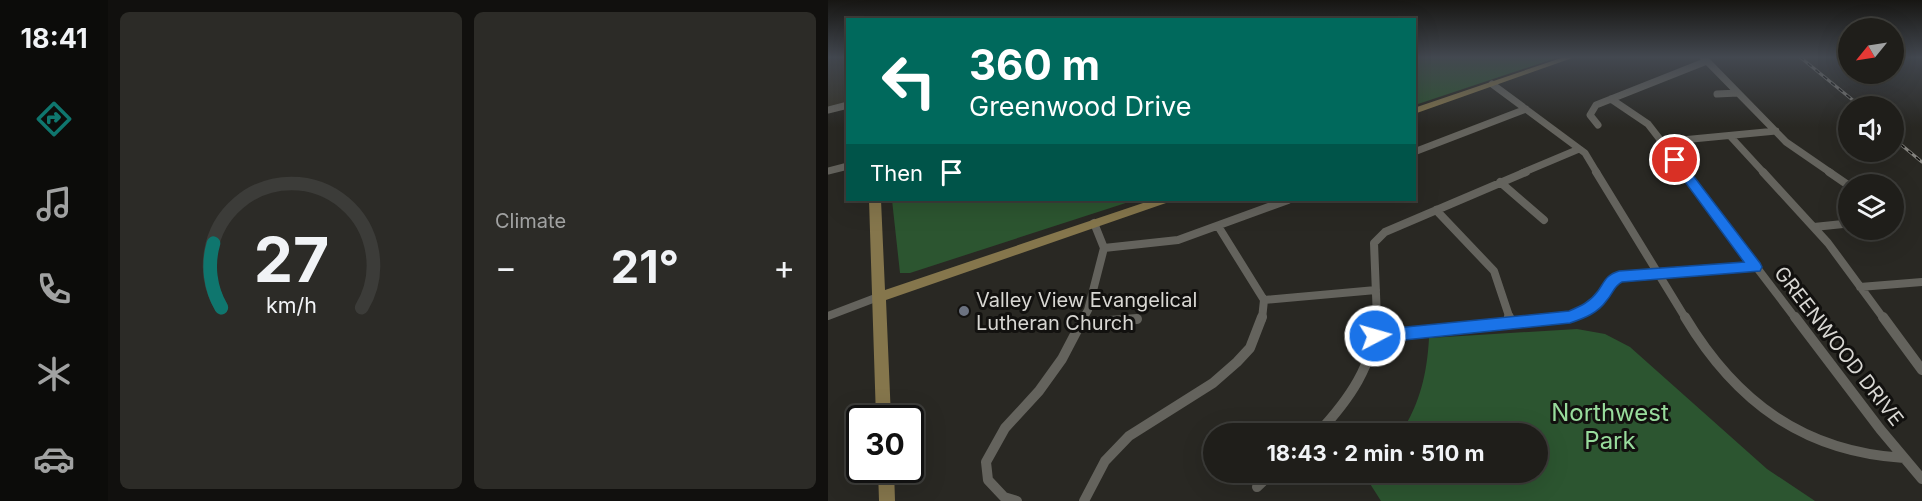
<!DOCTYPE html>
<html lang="en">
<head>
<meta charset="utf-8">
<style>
	:root { --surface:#1f1e1a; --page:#2c2b27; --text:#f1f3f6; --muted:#a1a2a2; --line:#3c3c39; --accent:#0f766e }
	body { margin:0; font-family:Inter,sans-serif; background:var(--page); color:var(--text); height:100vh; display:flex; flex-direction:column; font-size:22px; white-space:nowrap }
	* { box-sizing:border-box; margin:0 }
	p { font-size:20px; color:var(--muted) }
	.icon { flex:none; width:33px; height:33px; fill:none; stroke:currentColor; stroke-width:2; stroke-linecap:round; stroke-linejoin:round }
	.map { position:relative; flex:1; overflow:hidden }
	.side { display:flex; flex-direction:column; gap:12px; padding:12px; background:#11100e; width:720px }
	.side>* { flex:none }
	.guide { position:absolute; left:18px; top:18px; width:570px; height:183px; border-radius:0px; box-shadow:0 6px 24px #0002,0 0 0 2px var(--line); background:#00695c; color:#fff; overflow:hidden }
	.needle { width:39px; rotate:240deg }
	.tools { position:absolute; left:1010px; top:18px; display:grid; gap:12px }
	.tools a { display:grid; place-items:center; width:66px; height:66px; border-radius:50%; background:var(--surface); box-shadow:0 6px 24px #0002,0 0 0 2px var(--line); font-size:30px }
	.speed { position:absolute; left:18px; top:405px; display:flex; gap:12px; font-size:30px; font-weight:700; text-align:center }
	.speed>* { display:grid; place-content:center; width:78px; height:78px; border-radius:50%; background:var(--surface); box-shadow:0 6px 24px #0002,0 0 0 2px var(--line); line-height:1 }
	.speed .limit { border:3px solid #111; border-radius:9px; background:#fff; color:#111 }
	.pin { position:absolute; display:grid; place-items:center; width:51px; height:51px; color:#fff; margin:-26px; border:3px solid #fff; border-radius:50%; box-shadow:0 2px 6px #0007 }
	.me { position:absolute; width:66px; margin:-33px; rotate:84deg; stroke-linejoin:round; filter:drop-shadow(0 0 4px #0008) }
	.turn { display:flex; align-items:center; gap:21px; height:126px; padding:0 24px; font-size:27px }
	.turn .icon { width:78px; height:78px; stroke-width:2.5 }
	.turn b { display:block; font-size:42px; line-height:51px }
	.then { display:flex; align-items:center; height:57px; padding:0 24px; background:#0003; gap:12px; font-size:22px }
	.big { font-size:45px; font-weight:700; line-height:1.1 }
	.side .tile { flex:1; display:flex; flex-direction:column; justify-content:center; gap:9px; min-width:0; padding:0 21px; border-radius:9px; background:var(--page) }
	.side .dial { align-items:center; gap:0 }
	.dial svg { height:156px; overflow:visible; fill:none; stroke:var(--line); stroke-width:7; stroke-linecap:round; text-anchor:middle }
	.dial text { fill:var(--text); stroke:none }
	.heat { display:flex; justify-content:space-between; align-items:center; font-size:33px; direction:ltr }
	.side .tiles { flex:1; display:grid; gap:12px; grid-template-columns:repeat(2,1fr) }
	.trip { position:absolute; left:375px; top:423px; width:345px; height:60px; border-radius:30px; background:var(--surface); box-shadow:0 6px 24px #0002,0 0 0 2px var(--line); font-weight:700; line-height:60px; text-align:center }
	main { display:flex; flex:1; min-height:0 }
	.dock { display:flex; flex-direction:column; width:108px; justify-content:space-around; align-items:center; background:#0c0c0a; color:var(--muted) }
	.dock .icon { width:42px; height:42px }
	.dock .active { color:var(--accent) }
	.dock b { font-size:27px; color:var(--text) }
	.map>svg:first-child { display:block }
</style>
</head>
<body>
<main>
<nav class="dock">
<b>18:41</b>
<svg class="icon active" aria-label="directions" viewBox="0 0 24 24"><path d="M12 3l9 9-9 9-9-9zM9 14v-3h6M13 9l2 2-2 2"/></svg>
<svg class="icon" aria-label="music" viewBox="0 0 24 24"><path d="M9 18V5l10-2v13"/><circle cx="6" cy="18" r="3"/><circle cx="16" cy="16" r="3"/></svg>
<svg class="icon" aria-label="phone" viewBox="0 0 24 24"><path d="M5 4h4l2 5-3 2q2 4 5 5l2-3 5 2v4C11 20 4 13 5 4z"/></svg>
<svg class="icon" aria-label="climate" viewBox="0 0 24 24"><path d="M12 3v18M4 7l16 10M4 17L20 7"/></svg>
<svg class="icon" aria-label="car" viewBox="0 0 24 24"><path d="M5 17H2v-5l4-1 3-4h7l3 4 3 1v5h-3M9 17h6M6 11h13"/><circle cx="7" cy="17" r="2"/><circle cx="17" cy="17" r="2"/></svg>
</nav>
<section class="side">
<div class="tiles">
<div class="tile dial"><svg viewBox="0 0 100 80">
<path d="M14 69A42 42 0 1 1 86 69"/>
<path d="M14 69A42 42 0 0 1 10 36" stroke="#0f766e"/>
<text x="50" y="56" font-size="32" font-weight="700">27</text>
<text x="50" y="72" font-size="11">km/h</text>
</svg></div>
<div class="tile"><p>Climate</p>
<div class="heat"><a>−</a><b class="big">21°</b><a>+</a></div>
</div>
</div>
</section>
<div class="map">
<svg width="1094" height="501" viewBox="0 0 1094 501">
	<rect width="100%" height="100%" fill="#292823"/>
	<path fill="#353227" d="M0 57H19V104L0 109Z"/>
	<path fill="#2c5530" d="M586 57H731L587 105Z
		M64 200H307L82 273H72Z
		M749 329 777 334 802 347 939 469 987 501H553L539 479 544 473 710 472V434L573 433C592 403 599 374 601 338Z"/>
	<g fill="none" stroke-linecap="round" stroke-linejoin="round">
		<path stroke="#64635d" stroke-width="7" d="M875 57 958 142 1003 173
			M664 84 757 153 769 173
			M889 94 910 93
			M783 99 820 124 858 173
			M0 110 20 105
			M770 125 762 115 768 105 879 61
			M902 136 936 173
			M833 142 948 131
			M586 152 698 109
			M0 171 20 166
			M694 173 751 149"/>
		<path stroke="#64635d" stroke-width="8" d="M768 172 858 319
			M856 172 968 319
			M935 172 1000 243 1056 319
			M1001 172 1020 185
			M672 182 716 220
			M608 210 666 271 682 319
			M390 226 436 300 434 319
			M986 227 1015 224
			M276 248 350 240 460 200
			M1032 287 1094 282
			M436 300 548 290
			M0 316 50 297
			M255 319 260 310 276 248 266 223
			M549 319 546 243 557 232 698 172
			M724 319C742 317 761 315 773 299 779 290 781 282 791 276L927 267"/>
		<path stroke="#64635d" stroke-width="10" d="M681 317 683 322
			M857 317C908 402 976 452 1076 458
			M967 317 1052 429 1094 479
			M1055 317 1094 370
			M254 323 309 319
			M547 337 738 317
			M489 434C521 400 546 365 549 317
			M429 487 445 472
			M189 501 176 497 160 480 158 462 177 428 211 391 234 359 256 317
			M256 501 277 461 301 436 385 383 409 362 422 348 434 317"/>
		<path fill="#85764c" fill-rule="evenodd" d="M736 57H747L586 114V108Z
			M41 200H53L57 290 324 200H340L338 203 58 300 63 418H48Z
			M50 470H66L67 501H51Z"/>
		<g stroke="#85847f" stroke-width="3">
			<path id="rail" d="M972 57 1032 106
				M1065 138 1094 162"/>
		</g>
		<use href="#rail" stroke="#12110f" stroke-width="1.5" stroke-dasharray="5" stroke-linecap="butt"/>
	</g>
	<linearGradient id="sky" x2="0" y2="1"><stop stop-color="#171613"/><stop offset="0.45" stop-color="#434850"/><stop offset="1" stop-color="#434850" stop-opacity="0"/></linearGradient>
	<rect width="1094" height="127" fill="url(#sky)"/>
	<path fill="#1a73e8" stroke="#114b97" stroke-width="1.5" d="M847 156 851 157 932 263 934 267 932 271 794 282C786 286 785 293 779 300 770 313 757 318 742 323L547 343 542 341 540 336 542 332 547 330 741 311C753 306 762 302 770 291 777 281 778 275 791 271L916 262 841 160Z"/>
	<circle fill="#6b7280" stroke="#12110f" stroke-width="2" cx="136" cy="311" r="6"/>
	<g text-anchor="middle" stroke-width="6" stroke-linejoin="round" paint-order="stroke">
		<g font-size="20" fill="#d8d7d3" stroke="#12110f" text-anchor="start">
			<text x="148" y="307">Valley View Evangelical<tspan x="148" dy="23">Lutheran Church</tspan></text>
		</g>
		<g font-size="20" fill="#d8d7d3" stroke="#12110f">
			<text transform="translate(1011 346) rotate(52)" y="7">GREENWOOD DRIVE</text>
		</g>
		<g font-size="24" fill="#98dc9c" stroke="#12110f">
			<text x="782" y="421">Northwest<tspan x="782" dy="28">Park</tspan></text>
		</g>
	</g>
</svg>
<div class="tools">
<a><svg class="needle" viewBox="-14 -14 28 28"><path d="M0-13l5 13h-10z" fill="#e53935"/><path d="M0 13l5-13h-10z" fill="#a1a2a2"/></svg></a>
<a><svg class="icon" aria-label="sound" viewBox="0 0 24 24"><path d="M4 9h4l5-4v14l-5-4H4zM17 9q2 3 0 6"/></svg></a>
<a><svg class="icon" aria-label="layers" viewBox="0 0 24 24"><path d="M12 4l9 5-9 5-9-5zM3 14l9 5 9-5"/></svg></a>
</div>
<div class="speed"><div class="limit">30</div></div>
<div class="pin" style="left:847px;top:160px;background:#d93025"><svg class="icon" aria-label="arrive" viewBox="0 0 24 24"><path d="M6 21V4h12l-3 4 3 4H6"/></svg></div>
<svg class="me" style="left:547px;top:336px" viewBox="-20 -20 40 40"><circle r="17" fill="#1a73e8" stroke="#fff" stroke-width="3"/><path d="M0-11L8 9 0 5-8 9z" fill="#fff"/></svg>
<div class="trip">18:43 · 2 min · 510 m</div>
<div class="guide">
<div class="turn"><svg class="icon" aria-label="left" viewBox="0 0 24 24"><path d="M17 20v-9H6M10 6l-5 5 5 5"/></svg><div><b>360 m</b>Greenwood Drive</div></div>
<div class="then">Then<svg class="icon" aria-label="arrive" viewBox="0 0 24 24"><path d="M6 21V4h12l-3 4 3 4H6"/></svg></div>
</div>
</div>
</main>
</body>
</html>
